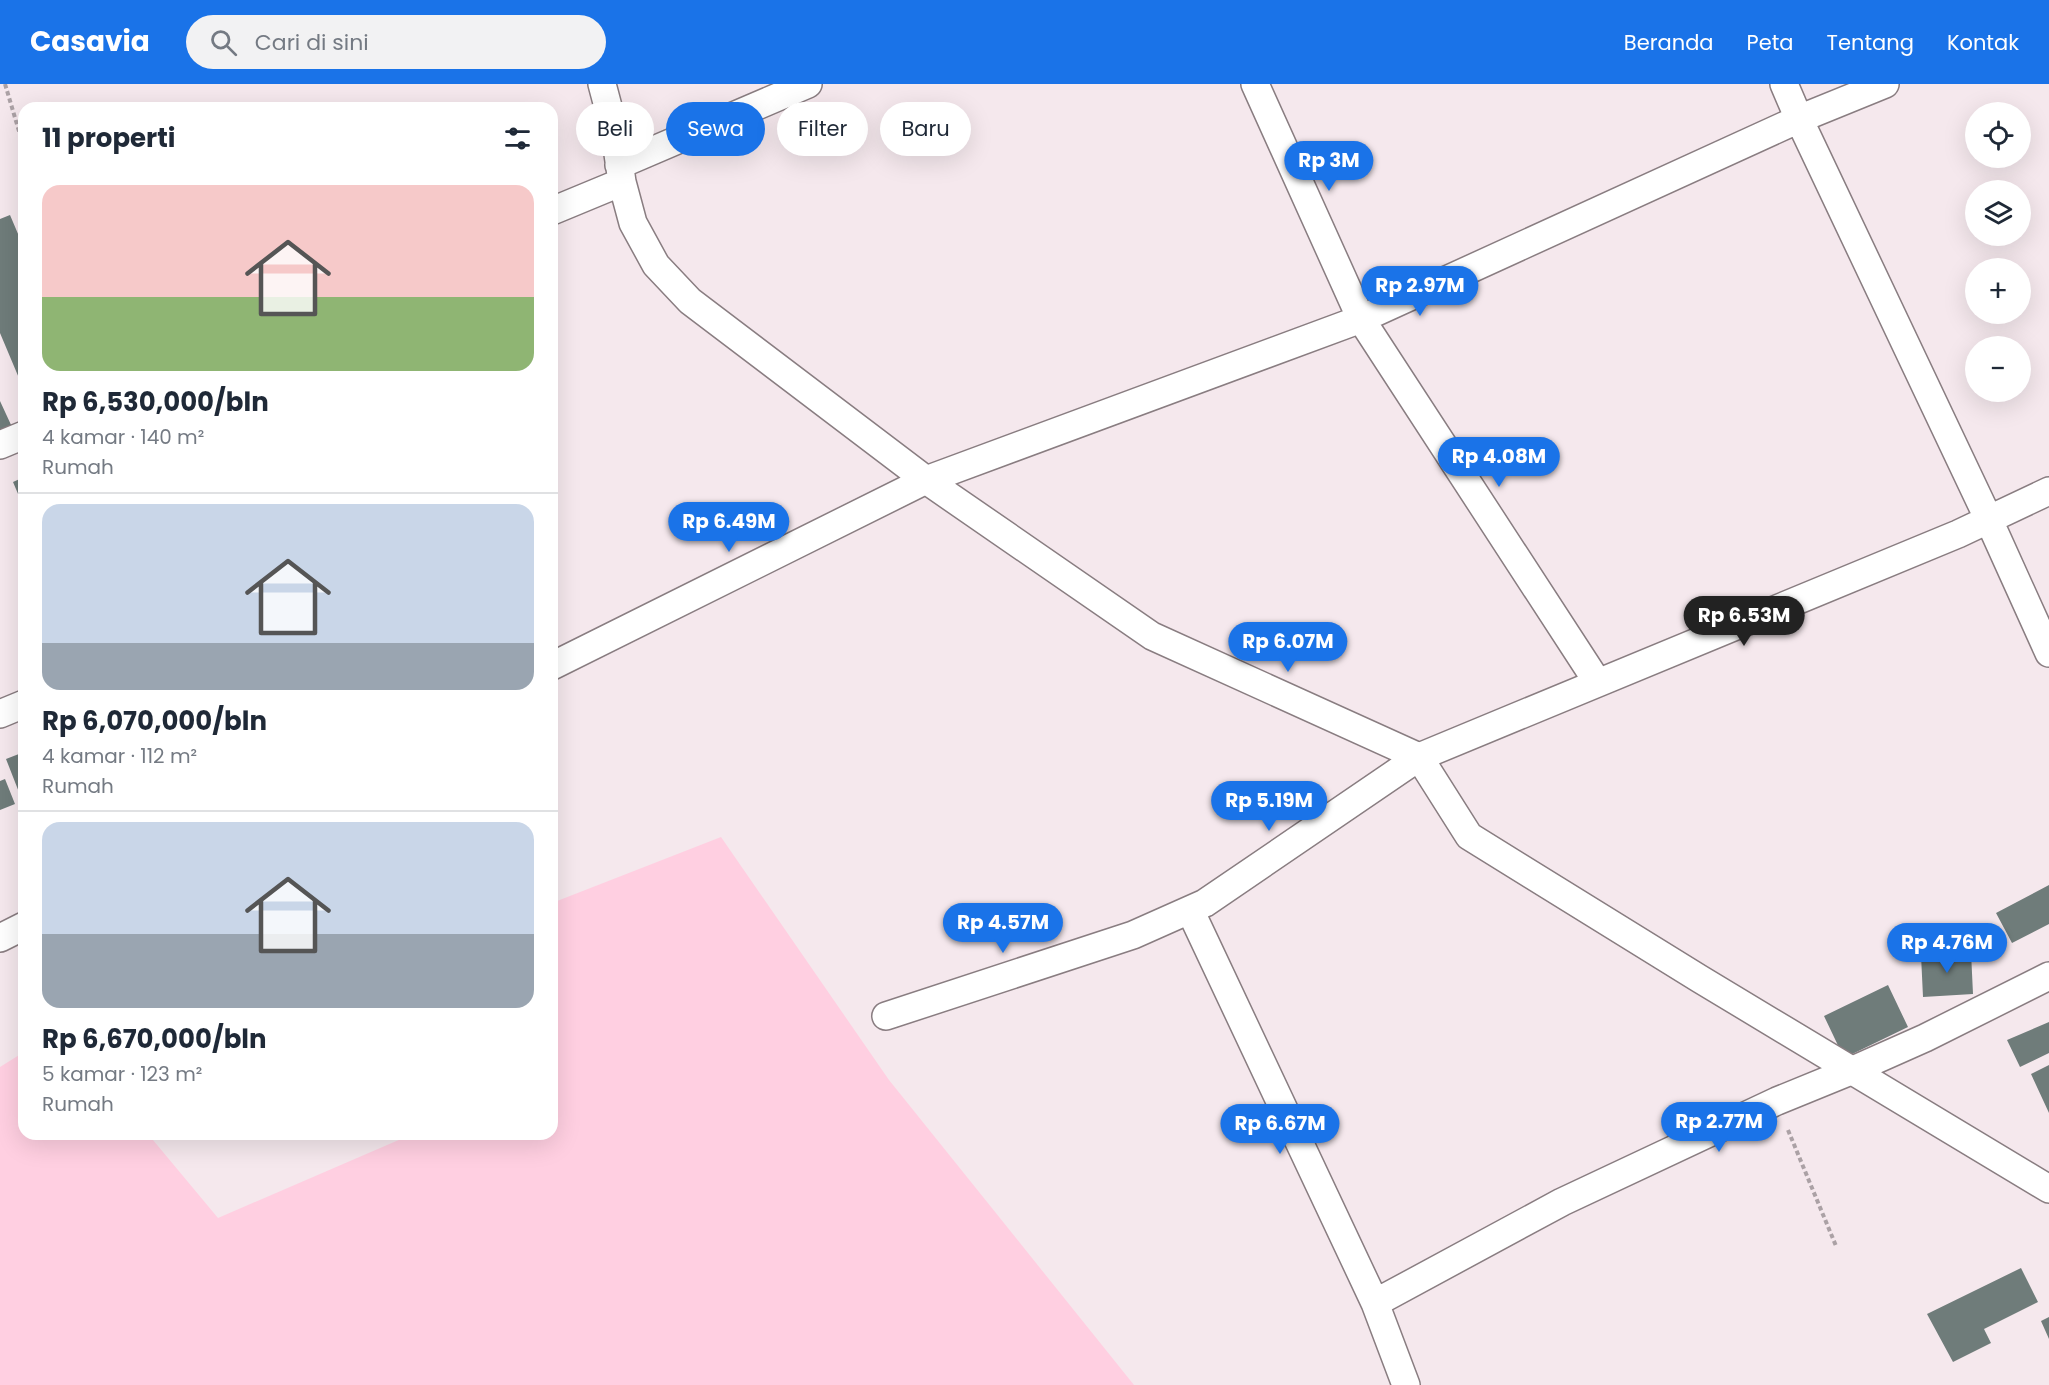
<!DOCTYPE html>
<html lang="id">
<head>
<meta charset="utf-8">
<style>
	:root { --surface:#fff; --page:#f2f2f3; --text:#1f2937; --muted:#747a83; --line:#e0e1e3; --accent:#1a73e8 }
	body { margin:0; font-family:Poppins,sans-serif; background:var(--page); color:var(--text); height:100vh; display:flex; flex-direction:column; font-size:22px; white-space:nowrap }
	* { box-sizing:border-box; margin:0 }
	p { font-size:20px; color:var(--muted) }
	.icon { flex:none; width:33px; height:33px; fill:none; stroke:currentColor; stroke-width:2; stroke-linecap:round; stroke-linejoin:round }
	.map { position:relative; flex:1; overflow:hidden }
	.drawer { position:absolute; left:18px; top:18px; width:540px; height:1038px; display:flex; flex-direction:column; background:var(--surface); border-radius:18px; box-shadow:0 6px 24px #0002 }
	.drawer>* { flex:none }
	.banner { position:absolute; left:576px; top:18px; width:570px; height:54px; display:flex; gap:12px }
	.buttons { position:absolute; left:1965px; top:18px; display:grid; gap:12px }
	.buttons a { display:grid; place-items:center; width:66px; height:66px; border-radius:50%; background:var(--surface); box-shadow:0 6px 24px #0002; font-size:30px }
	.price { position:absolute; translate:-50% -51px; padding:0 14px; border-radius:21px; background:var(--accent); color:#fff; font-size:20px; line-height:39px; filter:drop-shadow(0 2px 3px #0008) }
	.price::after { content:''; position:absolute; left:50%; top:36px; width:18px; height:14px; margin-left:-9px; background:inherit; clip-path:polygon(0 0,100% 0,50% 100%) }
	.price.selected { background:#222; color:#fff }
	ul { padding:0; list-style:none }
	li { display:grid; align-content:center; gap:12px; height:318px; padding:0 24px }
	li+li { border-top:2px solid var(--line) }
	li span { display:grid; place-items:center; height:186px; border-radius:18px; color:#555 }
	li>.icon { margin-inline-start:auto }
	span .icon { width:108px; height:108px; fill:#fffc; stroke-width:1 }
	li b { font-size:26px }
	h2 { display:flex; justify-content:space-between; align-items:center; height:72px; padding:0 24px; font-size:26px }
	.chip { padding:0 21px; border-radius:27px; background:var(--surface); box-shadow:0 6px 24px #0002; font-size:21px; line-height:54px }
	.chip.selected { background:var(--accent); color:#fff }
	header { display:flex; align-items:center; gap:36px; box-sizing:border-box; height:84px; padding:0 30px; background:var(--accent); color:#fff }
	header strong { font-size:28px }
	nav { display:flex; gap:33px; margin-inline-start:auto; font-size:21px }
	.search { width:420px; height:54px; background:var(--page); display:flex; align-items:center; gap:15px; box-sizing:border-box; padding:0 21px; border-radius:33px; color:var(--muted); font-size:22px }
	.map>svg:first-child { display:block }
	.green { fill:#ffcfe1 }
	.building { fill:#6f7c7a }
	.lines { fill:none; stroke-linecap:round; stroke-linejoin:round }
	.minor-casing { stroke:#897d81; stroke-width:30 }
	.path { stroke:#aba1a5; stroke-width:4; stroke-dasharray:4.5 3; stroke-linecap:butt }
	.minor { stroke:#fff; stroke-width:27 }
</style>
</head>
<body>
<header>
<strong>Casavia</strong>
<div class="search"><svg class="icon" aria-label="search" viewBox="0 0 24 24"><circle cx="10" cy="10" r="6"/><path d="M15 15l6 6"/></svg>Cari di sini</div>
<nav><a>Beranda</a><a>Peta</a><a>Tentang</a><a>Kontak</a></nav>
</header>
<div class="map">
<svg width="2049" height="1301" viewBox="0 0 2049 1301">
	<rect width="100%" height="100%" fill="#f5e8ed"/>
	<path class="green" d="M721 753 889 996 1134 1301H0V983L24 968V1050H148L218 1134 401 1055 399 1050H552V819Z"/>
	<path class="building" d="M10 131 24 164V306L0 249V135Z
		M0 317 12 343 0 349Z
		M24 393V424L13 398Z
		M24 668V721L6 675Z
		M5 695 15 720 0 726V697Z
		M2049 801V840L2012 859 1996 829Z
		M1971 868 1973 910 1923 913 1921 871Z
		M1888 901 1908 943 1844 974 1824 932Z
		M2049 938V969L2020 983 2007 956Z
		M2049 981V1029L2031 990Z
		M2021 1184 2038 1218 1984 1245 1991 1259 1953 1278 1927 1230Z
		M2049 1233V1255L2041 1237Z"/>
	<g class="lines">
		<defs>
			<path id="minor" d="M602 0 615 49 622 98 633 139 656 181 690 217 926 396 1152 552 1419 673 1469 752 1700 895 2049 1105
				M1255 0 1361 235 1598 599
				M1784 0 1799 35 1988 434 2049 569
				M619 81 808 0
				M552 127 622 98
				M0 361 24 351
				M552 582 926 396 1361 235 1799 35 1885 0
				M0 630 24 620
				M1190 826 1375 1219 1406 1301
				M0 854 24 842
				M886 932 1133 851 1205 819 1419 673 1958 450 2049 407
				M1375 1219 1562 1118 1777 1017 1853 986 1925 954 2049 892"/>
		</defs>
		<use href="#minor" class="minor-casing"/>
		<path class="path" d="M5 0 24 64
			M1788 1046 1836 1162"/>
		<use href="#minor" class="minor"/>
	</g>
</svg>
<div class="buttons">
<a><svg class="icon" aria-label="locate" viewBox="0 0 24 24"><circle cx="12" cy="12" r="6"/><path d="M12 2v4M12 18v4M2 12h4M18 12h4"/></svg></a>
<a><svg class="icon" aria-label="layers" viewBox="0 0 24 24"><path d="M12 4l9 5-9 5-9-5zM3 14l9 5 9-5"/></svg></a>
<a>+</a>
<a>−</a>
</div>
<b class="price" style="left:1329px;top:108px">Rp 3M</b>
<b class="price" style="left:1420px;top:233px">Rp 2.97M</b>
<b class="price" style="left:1499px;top:404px">Rp 4.08M</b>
<b class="price" style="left:729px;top:469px">Rp 6.49M</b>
<b class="price selected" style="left:1744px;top:563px">Rp 6.53M</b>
<b class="price" style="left:1288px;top:589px">Rp 6.07M</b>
<b class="price" style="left:1269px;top:748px">Rp 5.19M</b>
<b class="price" style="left:1003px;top:870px">Rp 4.57M</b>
<b class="price" style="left:1947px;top:890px">Rp 4.76M</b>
<b class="price" style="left:1719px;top:1069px">Rp 2.77M</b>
<b class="price" style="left:1280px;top:1071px">Rp 6.67M</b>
<div class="banner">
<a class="chip">Beli</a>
<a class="chip selected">Sewa</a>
<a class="chip">Filter</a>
<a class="chip">Baru</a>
</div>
<section class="drawer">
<h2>11 properti<svg class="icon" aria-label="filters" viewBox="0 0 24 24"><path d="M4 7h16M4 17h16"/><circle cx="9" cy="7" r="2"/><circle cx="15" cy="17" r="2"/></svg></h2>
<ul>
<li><span style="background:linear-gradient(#f6c9c9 60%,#8fb573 0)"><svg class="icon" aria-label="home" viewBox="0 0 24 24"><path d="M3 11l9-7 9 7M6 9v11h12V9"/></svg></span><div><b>Rp 6,530,000/bln</b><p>4 kamar · 140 m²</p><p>Rumah</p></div></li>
<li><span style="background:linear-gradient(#c9d6e8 75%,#9aa5b1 0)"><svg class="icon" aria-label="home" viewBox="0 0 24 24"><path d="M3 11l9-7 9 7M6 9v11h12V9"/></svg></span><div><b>Rp 6,070,000/bln</b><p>4 kamar · 112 m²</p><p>Rumah</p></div></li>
<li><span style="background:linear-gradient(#c9d6e8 60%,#9aa5b1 0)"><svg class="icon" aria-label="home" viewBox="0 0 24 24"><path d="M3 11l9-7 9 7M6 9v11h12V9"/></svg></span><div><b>Rp 6,670,000/bln</b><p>5 kamar · 123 m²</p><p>Rumah</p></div></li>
</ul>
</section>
</div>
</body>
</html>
